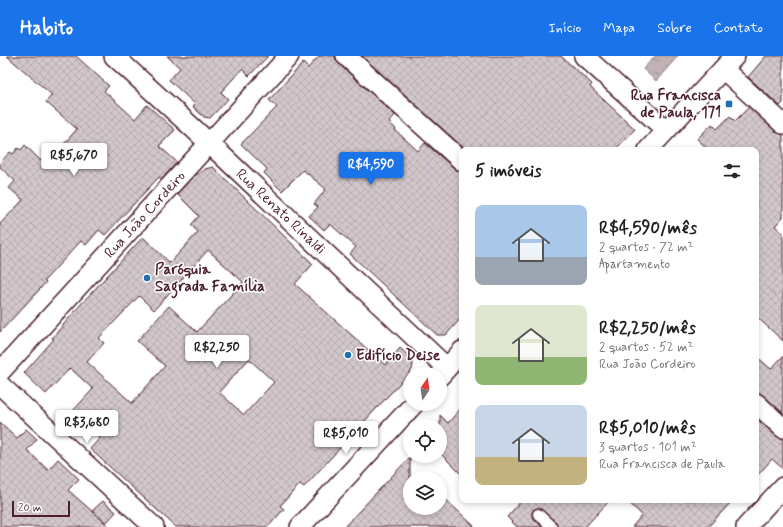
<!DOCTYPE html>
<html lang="pt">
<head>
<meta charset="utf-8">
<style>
	:root { --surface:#fff; --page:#f2f2f2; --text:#202124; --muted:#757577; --accent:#1a73e8 }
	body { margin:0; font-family:Mynerve,sans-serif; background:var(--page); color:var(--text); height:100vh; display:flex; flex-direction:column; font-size:15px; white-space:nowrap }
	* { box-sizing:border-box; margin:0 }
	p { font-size:13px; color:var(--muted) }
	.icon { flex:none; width:22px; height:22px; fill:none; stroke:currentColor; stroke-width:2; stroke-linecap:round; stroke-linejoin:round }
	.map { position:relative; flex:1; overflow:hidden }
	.details { position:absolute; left:459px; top:91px; width:300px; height:356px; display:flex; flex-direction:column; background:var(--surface); border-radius:8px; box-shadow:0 2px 6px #0003 }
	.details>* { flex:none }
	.needle { width:26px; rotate:13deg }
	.buttons { position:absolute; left:403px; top:311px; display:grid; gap:8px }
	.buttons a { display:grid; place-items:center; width:44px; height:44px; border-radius:50%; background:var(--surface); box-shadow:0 2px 6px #0003; font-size:20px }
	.scale { position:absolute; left:12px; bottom:10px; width:58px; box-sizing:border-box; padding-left:4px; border:2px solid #4a1f2b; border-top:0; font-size:11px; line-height:14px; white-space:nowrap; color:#4a1f2b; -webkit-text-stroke:3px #fff; paint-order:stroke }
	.price { position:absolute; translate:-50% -34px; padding:0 9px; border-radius:4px; background:#fff; color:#222; font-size:13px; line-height:26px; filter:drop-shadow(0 1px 2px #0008) }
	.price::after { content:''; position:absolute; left:50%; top:24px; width:12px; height:9px; margin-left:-6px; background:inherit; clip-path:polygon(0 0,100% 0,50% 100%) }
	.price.current { background:var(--accent); color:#fff }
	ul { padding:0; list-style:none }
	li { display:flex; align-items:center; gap:12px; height:100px; padding:0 16px }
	li span { display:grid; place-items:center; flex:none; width:112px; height:80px; border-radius:8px; color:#555 }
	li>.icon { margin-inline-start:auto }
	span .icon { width:48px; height:48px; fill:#fffc; stroke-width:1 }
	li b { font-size:17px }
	h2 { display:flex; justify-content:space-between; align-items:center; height:48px; padding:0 16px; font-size:17px }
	header { display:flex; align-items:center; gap:24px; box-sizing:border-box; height:56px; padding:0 20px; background:var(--accent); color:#fff }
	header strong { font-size:19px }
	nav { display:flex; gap:22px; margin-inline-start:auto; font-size:14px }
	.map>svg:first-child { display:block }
	.water { fill:url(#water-ripples); stroke:#91787e }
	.building { fill:url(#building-cross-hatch); stroke:#4a1f2b; fill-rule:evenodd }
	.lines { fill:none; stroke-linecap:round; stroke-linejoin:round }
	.lane-casing { stroke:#4a1f2b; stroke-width:13 }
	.street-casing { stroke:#4a1f2b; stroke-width:22 }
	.lane { stroke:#fff; stroke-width:10 }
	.street { stroke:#fff; stroke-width:19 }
	.poi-dot { fill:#1f6fb2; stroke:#fff; stroke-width:1.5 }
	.labels { text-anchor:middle; stroke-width:3; stroke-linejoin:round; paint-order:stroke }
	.poi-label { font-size:15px; font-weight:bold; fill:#4a1f2b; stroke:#fff; text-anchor:start }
	.street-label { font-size:15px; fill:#4a1f2b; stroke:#fff }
</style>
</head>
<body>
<header>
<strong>Habito</strong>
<nav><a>Início</a><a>Mapa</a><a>Sobre</a><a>Contato</a></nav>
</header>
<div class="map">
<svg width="783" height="471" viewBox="0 0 783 471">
	<defs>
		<pattern id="water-ripples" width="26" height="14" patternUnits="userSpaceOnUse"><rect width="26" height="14" fill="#c1b3b6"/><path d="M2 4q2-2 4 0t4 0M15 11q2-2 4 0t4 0" fill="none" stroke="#9f9194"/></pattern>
		<pattern id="building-cross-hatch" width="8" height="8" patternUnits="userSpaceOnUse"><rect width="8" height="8" fill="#d2c7cb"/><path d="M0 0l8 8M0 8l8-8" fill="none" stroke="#b6aaae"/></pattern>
	</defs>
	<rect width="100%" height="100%" fill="#fff"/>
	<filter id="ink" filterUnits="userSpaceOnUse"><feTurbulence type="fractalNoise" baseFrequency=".025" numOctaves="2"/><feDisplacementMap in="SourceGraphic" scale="8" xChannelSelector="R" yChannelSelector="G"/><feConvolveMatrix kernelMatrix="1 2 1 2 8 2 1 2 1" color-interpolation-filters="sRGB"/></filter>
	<g filter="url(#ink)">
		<path class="water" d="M655 0H678L656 25 643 13Z"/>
		<path class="building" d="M7 0H76L109 30 104 35 135 63 147 49 175 74 159 90 177 106 162 123 159 121 105 179 99 174 86 189 81 185 44 225 46 226 39 234 0 276V168L23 144 9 132 15 125 0 111V107L10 96 13 98 18 92 21 94 25 89 41 105 51 93 56 97 77 73 46 46 52 39Z
			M167 0H268L249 20 242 13 221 36 228 43 210 62 204 61 193 51 195 48 169 24 180 12Z
			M319 0H335L336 4 339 8 395 59 389 66 396 73 395 74 418 95 425 87 455 113 462 116V261L446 279H437L350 198 356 191 330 168 324 174 309 160 318 151 314 148 326 133 303 114 282 135 264 117 267 113 241 88 277 51 269 44 303 7 308 12Z
			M362 0H561L592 28 590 31 635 73 615 94H466Z
			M766 0H783V47L780 50 748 21Z
			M749 51 776 76 783 79V161L775 170 783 177V285L756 260V94H709L697 83 712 68 717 73 730 60 735 65Z
			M213 111 313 208 295 228 385 309 400 292 412 303 413 309 412 314 304 431 300 428 280 450 284 453 268 471H176L90 393 100 382 72 356 93 333 70 312 46 338 24 317 54 283 52 282 82 247 143 181 170 207 198 176 191 169 199 160 177 138 193 121 205 113ZM208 194 243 226 197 276 169 250 137 285 165 310 132 347 87 306 104 287 99 282 139 240 154 254ZM249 303 274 326 244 359 219 336Z
			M756 300 771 313 783 300V357L763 339 756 336Z
			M462 351V419L440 397V359L448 367Z
			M756 362 776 380 783 383V413L772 403 756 421Z
			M0 366 17 382 26 373 37 383 27 394 48 414 58 403 79 423 68 434 110 471H0Z
			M410 401V452H440V438L475 471H344Z
			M522 444H610L585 471H558L556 466 539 452 533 454 532 460 542 471H517L507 461Z
			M626 444H733L708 471H632L642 459Z
			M103 445 116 456 106 467 92 455Z"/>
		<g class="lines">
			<defs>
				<path id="lane" d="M538 458 552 471"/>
				<g id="street">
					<path id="s1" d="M114 0 193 72 447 312"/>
					<path d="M346 0 462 105"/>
					<path d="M584 0 666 74"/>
					<path d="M723 13 783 68"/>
					<path d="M648 94 735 0"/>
					<path id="s2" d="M0 316 289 0"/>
					<path d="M440 320 462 295"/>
					<path d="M0 329 154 471"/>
					<path d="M756 347 783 372"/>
					<path d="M300 471 414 348"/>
					<path d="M746 471 783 431"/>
				</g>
			</defs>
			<use href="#lane" class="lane-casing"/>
			<use href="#street" class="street-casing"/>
			<use href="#lane" class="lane"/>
			<use href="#street" class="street"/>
		</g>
	</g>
	<g class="poi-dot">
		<rect x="725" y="44" width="8" height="8" rx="2"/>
		<circle cx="147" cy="222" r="4"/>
		<circle cx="348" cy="299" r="4"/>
	</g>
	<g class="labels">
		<g class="poi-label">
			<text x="721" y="44" text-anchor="end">Rua Francisca<tspan x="721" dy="17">de Paula, 171</tspan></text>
			<text x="155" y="218">Paróquia<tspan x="155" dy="17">Sagrada Família</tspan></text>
			<text x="356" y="304">Edifício Deise</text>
		</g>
		<g class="street-label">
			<text dy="5" stroke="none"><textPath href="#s1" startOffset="228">Rua Renato Rinaldi</textPath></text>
			<text dy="5" stroke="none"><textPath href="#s2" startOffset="214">Rua João Cordeiro</textPath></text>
		</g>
	</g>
</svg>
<div class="buttons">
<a><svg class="needle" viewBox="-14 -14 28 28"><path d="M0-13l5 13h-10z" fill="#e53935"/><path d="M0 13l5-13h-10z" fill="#757577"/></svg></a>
<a><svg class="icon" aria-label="locate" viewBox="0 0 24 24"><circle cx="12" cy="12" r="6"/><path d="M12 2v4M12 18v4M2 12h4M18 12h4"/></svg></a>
<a><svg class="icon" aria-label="layers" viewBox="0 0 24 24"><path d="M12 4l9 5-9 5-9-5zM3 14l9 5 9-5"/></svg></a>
</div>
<div class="scale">20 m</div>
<b class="price" style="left:74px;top:121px">R$5,670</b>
<b class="price current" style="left:371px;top:130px">R$4,590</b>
<b class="price" style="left:217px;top:313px">R$2,250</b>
<b class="price" style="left:87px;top:388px">R$3,680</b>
<b class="price" style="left:346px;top:399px">R$5,010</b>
<section class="details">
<h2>5 imóveis<svg class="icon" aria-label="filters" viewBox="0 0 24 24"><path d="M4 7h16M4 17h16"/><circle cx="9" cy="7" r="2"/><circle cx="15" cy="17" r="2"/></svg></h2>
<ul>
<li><span style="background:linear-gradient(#a9c7e8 65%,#9aa5b1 0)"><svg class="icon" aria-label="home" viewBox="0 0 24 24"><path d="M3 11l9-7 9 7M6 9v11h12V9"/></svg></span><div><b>R$4,590/mês</b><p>2 quartos · 72 m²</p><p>Apartamento</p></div></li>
<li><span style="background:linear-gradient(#dfe7d0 65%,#8fb573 0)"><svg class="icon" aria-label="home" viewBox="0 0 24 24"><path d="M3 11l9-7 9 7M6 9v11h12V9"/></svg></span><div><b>R$2,250/mês</b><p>2 quartos · 52 m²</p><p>Rua João Cordeiro</p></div></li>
<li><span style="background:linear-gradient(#c9d6e8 65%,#c2b280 0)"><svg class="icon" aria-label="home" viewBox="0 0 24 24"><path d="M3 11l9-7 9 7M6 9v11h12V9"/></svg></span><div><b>R$5,010/mês</b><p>3 quartos · 101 m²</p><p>Rua Francisca de Paula</p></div></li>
</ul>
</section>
</div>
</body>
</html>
